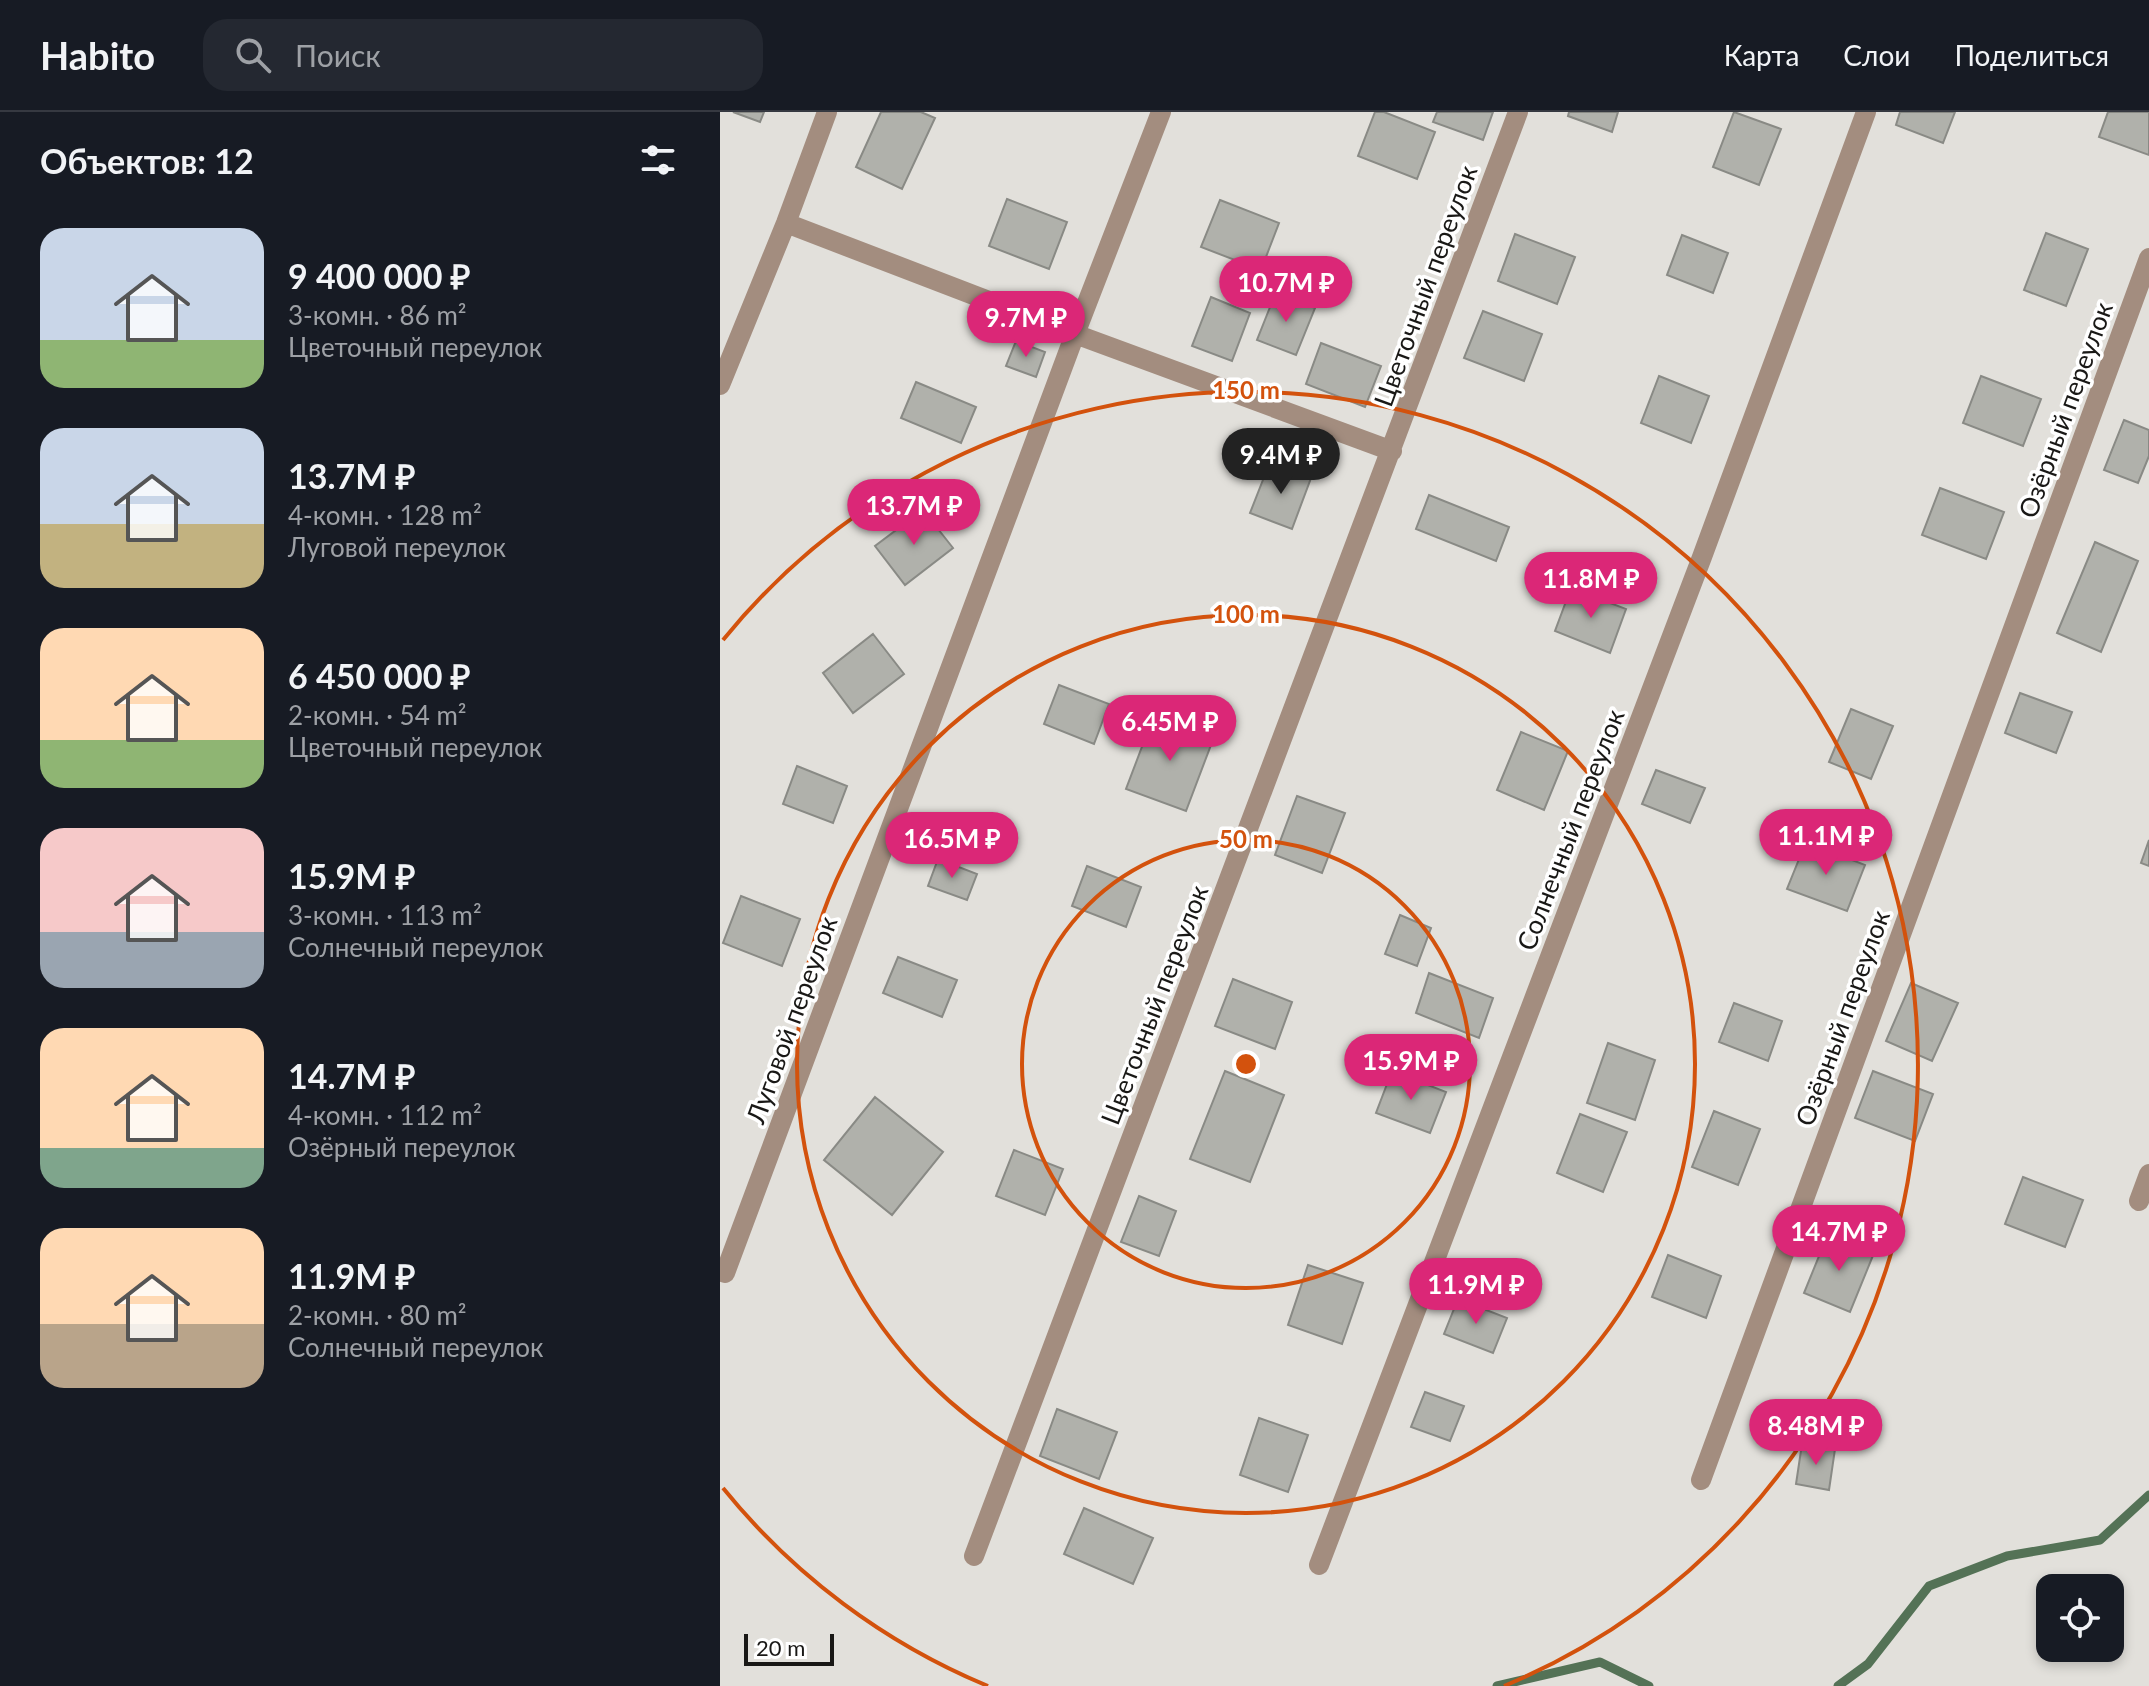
<!DOCTYPE html>
<html lang="ru">
<head>
<meta charset="utf-8">
<style>
	:root { --surface:#171b24; --page:#242831; --text:#f1f3f6; --muted:#9ea1a6; --line:#363941; --accent:#db2777 }
	body { margin:0; font-family:Lato,sans-serif; background:var(--page); color:var(--text); height:100vh; display:flex; flex-direction:column; font-size:30px; white-space:nowrap }
	* { box-sizing:border-box; margin:0 }
	p { font-size:26px; color:var(--muted) }
	.icon { flex:none; width:44px; height:44px; fill:none; stroke:currentColor; stroke-width:2; stroke-linecap:round; stroke-linejoin:round }
	.map { position:relative; flex:1; overflow:hidden }
	.panel { display:flex; flex-direction:column; background:var(--surface); width:720px }
	.panel>* { flex:none }
	.controls { position:absolute; left:1316px; top:1462px; display:grid; gap:16px }
	.controls a { display:grid; place-items:center; width:88px; height:88px; border-radius:16px; background:var(--surface); box-shadow:0 4px 12px #0003; font-size:40px }
	.scale { position:absolute; left:24px; bottom:20px; width:90px; box-sizing:border-box; padding-left:8px; border:4px solid #191816; border-top:0; font-size:22px; line-height:28px; white-space:nowrap; color:#191816; -webkit-text-stroke:6px #fff; paint-order:stroke }
	.price { position:absolute; translate:-50% -68px; padding:0 18px; border-radius:28px; background:var(--accent); color:#fff; font-size:26px; line-height:52px; filter:drop-shadow(0 2px 4px #0008) }
	.price::after { content:''; position:absolute; left:50%; top:48px; width:24px; height:18px; margin-left:-12px; background:inherit; clip-path:polygon(0 0,100% 0,50% 100%) }
	.price.on { background:#222; color:#fff }
	ul { padding:0; list-style:none }
	li { display:flex; align-items:center; gap:24px; height:200px; padding:0 40px }
	li span { display:grid; place-items:center; flex:none; width:224px; height:160px; border-radius:24px; color:#555 }
	li>.icon { margin-inline-start:auto }
	span .icon { width:96px; height:96px; fill:#fffc; stroke-width:1 }
	li b { font-size:34px }
	h2 { display:flex; justify-content:space-between; align-items:center; height:96px; padding:0 40px; font-size:34px }
	header { display:flex; align-items:center; gap:48px; box-sizing:border-box; height:112px; padding:0 40px; background:var(--surface); border-bottom:2px solid var(--line) }
	header strong { font-size:38px }
	nav { display:flex; gap:44px; margin-inline-start:auto; font-size:28px }
	.search { width:560px; height:72px; background:var(--page); display:flex; align-items:center; gap:20px; box-sizing:border-box; padding:0 28px; border-radius:24px; color:var(--muted); font-size:30px }
	main { display:flex; flex:1; min-height:0 }
	.map>svg:first-child { display:block }
	.lines { fill:none; stroke-linecap:round; stroke-linejoin:round }
	.stream { stroke:#547256; stroke-width:9 }
	.building { fill:#b0b1ab; stroke:#898a85; stroke-width:2 }
	.minor { stroke:#a38d7f; stroke-width:20 }
	.ring { fill:none; stroke:#d3520d; stroke-width:4 }
	.labels { text-anchor:middle; stroke-width:7; stroke-linejoin:round; paint-order:stroke }
	.street-label { font-size:26px; fill:#191816; stroke:#fff }
	.centre { fill:#d3520d; stroke:#fff; stroke-width:4 }
	.ring-label { font-size:24px; text-anchor:middle; font-weight:bold; fill:#d3520d; stroke:#fff; stroke-width:7; stroke-linejoin:round; paint-order:stroke }
</style>
</head>
<body>
<header>
<strong>Habito</strong>
<div class="search"><svg class="icon" aria-label="search" viewBox="0 0 24 24"><circle cx="10" cy="10" r="6"/><path d="M15 15l6 6"/></svg>Поиск</div>
<nav><a>Карта</a><a>Слои</a><a>Поделиться</a></nav>
</header>
<main>
<section class="panel">
<h2>Объектов: 12<svg class="icon" aria-label="filters" viewBox="0 0 24 24"><path d="M4 7h16M4 17h16"/><circle cx="9" cy="7" r="2"/><circle cx="15" cy="17" r="2"/></svg></h2>
<ul>
<li><span style="background:linear-gradient(#c9d6e8 70%,#8fb573 0)"><svg class="icon" aria-label="home" viewBox="0 0 24 24"><path d="M3 11l9-7 9 7M6 9v11h12V9"/></svg></span><div><b>9 400 000 ₽</b><p>3-комн. · 86 m²</p><p>Цветочный переулок</p></div></li>
<li><span style="background:linear-gradient(#c9d6e8 60%,#c2b280 0)"><svg class="icon" aria-label="home" viewBox="0 0 24 24"><path d="M3 11l9-7 9 7M6 9v11h12V9"/></svg></span><div><b>13.7M ₽</b><p>4-комн. · 128 m²</p><p>Луговой переулок</p></div></li>
<li><span style="background:linear-gradient(#ffd9b3 70%,#8fb573 0)"><svg class="icon" aria-label="home" viewBox="0 0 24 24"><path d="M3 11l9-7 9 7M6 9v11h12V9"/></svg></span><div><b>6 450 000 ₽</b><p>2-комн. · 54 m²</p><p>Цветочный переулок</p></div></li>
<li><span style="background:linear-gradient(#f6c9c9 65%,#9aa5b1 0)"><svg class="icon" aria-label="home" viewBox="0 0 24 24"><path d="M3 11l9-7 9 7M6 9v11h12V9"/></svg></span><div><b>15.9M ₽</b><p>3-комн. · 113 m²</p><p>Солнечный переулок</p></div></li>
<li><span style="background:linear-gradient(#ffd9b3 75%,#7fa58c 0)"><svg class="icon" aria-label="home" viewBox="0 0 24 24"><path d="M3 11l9-7 9 7M6 9v11h12V9"/></svg></span><div><b>14.7M ₽</b><p>4-комн. · 112 m²</p><p>Озёрный переулок</p></div></li>
<li><span style="background:linear-gradient(#ffd9b3 60%,#b9a48a 0)"><svg class="icon" aria-label="home" viewBox="0 0 24 24"><path d="M3 11l9-7 9 7M6 9v11h12V9"/></svg></span><div><b>11.9M ₽</b><p>2-комн. · 80 m²</p><p>Солнечный переулок</p></div></li>
</ul>
</section>
<div class="map">
<svg width="1429" height="1574" viewBox="0 0 1429 1574">
	<rect width="100%" height="100%" fill="#e2e0db"/>
	<g class="lines">
		<path class="stream" d="M777 1574 880 1550 929 1574
			M1118 1574 1148 1552 1209 1474 1287 1444 1380 1428 1429 1383"/>
	</g>
	<path class="building" d="M13 0H44L40 10Z
		M161 0H201L215 6 182 77 136 55Z
		M655 0H664L715 20 697 67 638 44Z
		M717 0H773L763 28 713 10Z
		M849 0H898L892 20 848 4Z
		M1014 0 1061 17 1039 73 993 55Z
		M1180 0H1235L1223 31 1176 13Z
		M1388 0H1429V43L1379 25Z
		M287 87 347 110 329 157 269 134Z
		M500 88 559 111 541 158 481 135Z
		M1326 121 1368 137 1346 194 1304 178Z
		M795 122 855 145 837 192 778 169Z
		M962 123 1008 141 993 181 947 163Z
		M556 180 595 196 576 243 537 228Z
		M491 185 530 201 512 249 472 234Z
		M763 199 822 222 804 269 744 246Z
		M296 229 325 240 316 265 286 254Z
		M601 231 661 254 645 295 586 272Z
		M939 264 989 284 971 331 921 311Z
		M1261 264 1321 287 1303 334 1243 311Z
		M196 270 256 295 241 331 181 306Z
		M1404 308 1429 318V344L1418 371 1384 358Z
		M550 350 591 366 572 417 530 401Z
		M1220 376 1284 400 1266 447 1202 423Z
		M709 383 789 415 776 449 696 417Z
		M203 398 233 436 185 473 155 434Z
		M1375 430 1418 449 1381 540 1337 521Z
		M851 476 906 497 890 541 835 519Z
		M153 522 184 562 133 601 103 561Z
		M339 573 389 592 374 632 324 612Z
		M1300 581 1352 600 1336 641 1285 621Z
		M1131 597 1173 614 1151 667 1109 650Z
		M434 603 494 625 466 699 406 677Z
		M801 620 848 639 824 698 777 678Z
		M77 654 127 674 113 711 63 692Z
		M936 658 985 676 970 711 922 692Z
		M577 684 625 701 602 761 555 743Z
		M1429 728V754L1421 751Z
		M1086 730 1145 753 1127 799 1067 777Z
		M218 747 257 762 247 788 208 774Z
		M367 754 421 775 406 815 352 794Z
		M21 784 80 807 62 854 3 831Z
		M680 803 711 816 697 854 665 842Z
		M178 845 237 868 222 905 163 881Z
		M709 861 773 886 759 926 696 901Z
		M513 867 572 890 555 937 495 914Z
		M1191 871 1238 891 1212 949 1166 929Z
		M1014 891 1062 909 1048 949 999 930Z
		M888 931 935 948 915 1008 867 991Z
		M505 959 564 983 530 1070 470 1047Z
		M672 959 726 980 710 1021 656 1001Z
		M1153 959 1213 982 1195 1029 1135 1006Z
		M155 985 223 1040 172 1103 104 1048Z
		M994 999 1040 1017 1018 1073 972 1055Z
		M860 1002 907 1020 883 1080 837 1061Z
		M294 1038 343 1057 325 1103 276 1084Z
		M1303 1065 1363 1088 1345 1135 1285 1112Z
		M419 1084 456 1099 439 1144 401 1130Z
		M1108 1122 1154 1141 1130 1200 1084 1181Z
		M948 1143 1001 1164 986 1206 932 1185Z
		M588 1153 643 1171 622 1232 568 1213Z
		M738 1187 787 1206 773 1241 724 1222Z
		M705 1280 744 1294 730 1329 691 1315Z
		M337 1297 397 1320 379 1367 320 1344Z
		M539 1306 588 1323 568 1380 520 1363Z
		M1082 1332 1115 1337 1109 1378 1076 1372Z
		M364 1396 433 1426 413 1472 344 1442Z"/>
	<g class="lines">
		<path class="minor" d="M66 111 355 222 672 339
			M0 273 66 111 107 0
			M1419 1089 1429 1062
			M5 1161 355 222 441 0
			M981 1368 1429 146
			M254 1444 798 0
			M599 1453 982 445 1146 0"/>
	</g>
	<g class="ring">
		<circle cx="526" cy="952" r="224"/>
		<circle cx="526" cy="952" r="449"/>
		<path d="M268 1574A673 673 0 0 1 3 1376M3 528A673 673 0 1 1 784 1574"/>
	</g>
	<g class="labels">
		<g class="street-label">
			<text transform="translate(706 174) rotate(-70)" y="9">Цветочный переулок</text>
			<text transform="translate(1346 298) rotate(-70)" y="9">Озёрный переулок</text>
			<text transform="translate(851 718) rotate(-69)" y="9">Солнечный переулок</text>
			<text transform="translate(435 893) rotate(-69)" y="9">Цветочный переулок</text>
			<text transform="translate(1123 906) rotate(-70)" y="9">Озёрный переулок</text>
			<text transform="translate(72 908) rotate(-70)" y="9">Луговой переулок</text>
		</g>
	</g>
	<circle cx="526" cy="952" r="12" class="centre"/>
	<g class="ring-label">
		<text x="526" y="287">150 m</text>
		<text x="526" y="511">100 m</text>
		<text x="526" y="736">50 m</text>
	</g>
</svg>
<div class="controls">
<a><svg class="icon" aria-label="locate" viewBox="0 0 24 24"><circle cx="12" cy="12" r="6"/><path d="M12 2v4M12 18v4M2 12h4M18 12h4"/></svg></a>
</div>
<div class="scale">20 m</div>
<b class="price" style="left:566px;top:212px">10.7M ₽</b>
<b class="price" style="left:306px;top:247px">9.7M ₽</b>
<b class="price on" style="left:561px;top:384px">9.4M ₽</b>
<b class="price" style="left:194px;top:435px">13.7M ₽</b>
<b class="price" style="left:871px;top:508px">11.8M ₽</b>
<b class="price" style="left:450px;top:651px">6.45M ₽</b>
<b class="price" style="left:1106px;top:765px">11.1M ₽</b>
<b class="price" style="left:232px;top:768px">16.5M ₽</b>
<b class="price" style="left:691px;top:990px">15.9M ₽</b>
<b class="price" style="left:1119px;top:1161px">14.7M ₽</b>
<b class="price" style="left:756px;top:1214px">11.9M ₽</b>
<b class="price" style="left:1096px;top:1355px">8.48M ₽</b>
</div>
</main>
</body>
</html>
